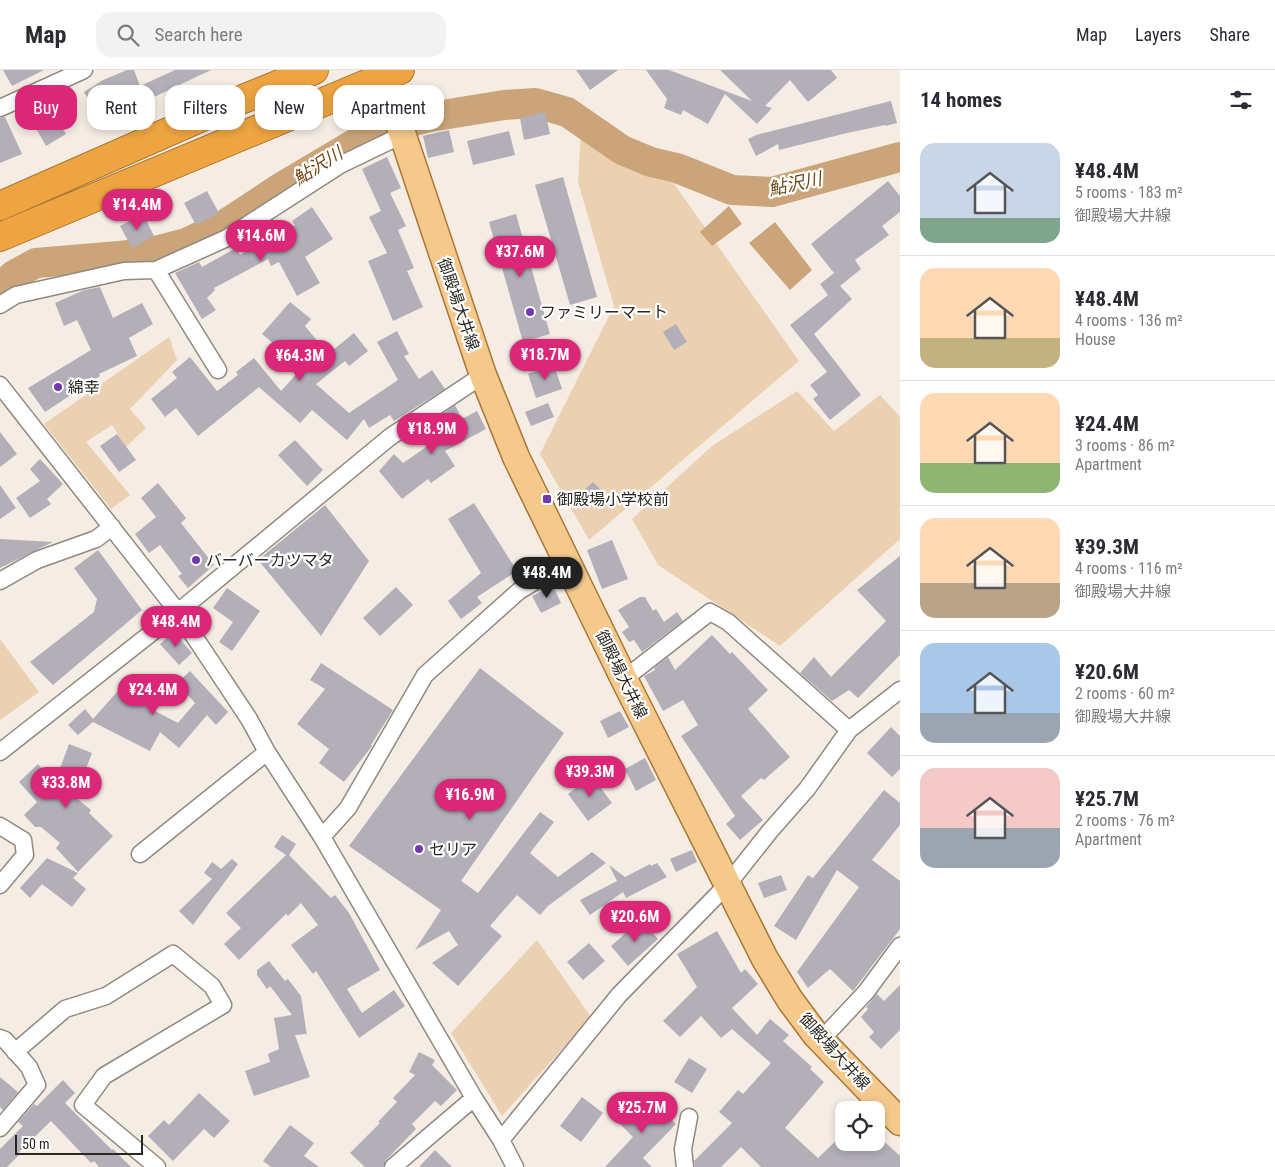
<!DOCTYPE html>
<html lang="en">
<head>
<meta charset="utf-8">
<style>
	:root { --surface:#fff; --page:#f2f2f3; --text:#2b2b33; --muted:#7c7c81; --line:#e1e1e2; --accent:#db2777 }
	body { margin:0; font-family:"Roboto Condensed","Noto Sans JP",sans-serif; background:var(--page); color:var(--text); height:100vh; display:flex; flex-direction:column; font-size:19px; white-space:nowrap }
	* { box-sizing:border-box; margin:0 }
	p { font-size:16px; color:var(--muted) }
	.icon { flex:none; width:28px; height:28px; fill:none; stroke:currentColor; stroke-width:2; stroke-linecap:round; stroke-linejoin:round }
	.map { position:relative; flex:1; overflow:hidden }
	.sheet { display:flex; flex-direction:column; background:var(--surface); width:375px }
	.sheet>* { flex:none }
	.hud { position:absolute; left:15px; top:15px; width:475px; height:45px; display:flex; gap:10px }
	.tools { position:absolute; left:835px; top:1031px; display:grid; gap:10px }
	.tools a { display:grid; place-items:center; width:50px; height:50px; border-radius:10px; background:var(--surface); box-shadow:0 2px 8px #0003; font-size:25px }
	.scale { position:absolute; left:15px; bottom:12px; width:128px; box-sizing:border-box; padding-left:5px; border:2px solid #2a2723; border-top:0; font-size:14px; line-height:18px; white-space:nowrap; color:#2a2723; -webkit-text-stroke:4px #fff; paint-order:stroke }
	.price { position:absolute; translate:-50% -42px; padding:0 11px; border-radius:18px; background:var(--accent); color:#fff; font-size:16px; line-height:32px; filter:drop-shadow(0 1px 2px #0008) }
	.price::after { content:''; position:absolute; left:50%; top:30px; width:15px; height:11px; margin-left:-8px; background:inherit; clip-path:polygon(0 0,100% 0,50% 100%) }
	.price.current { background:#222; color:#fff }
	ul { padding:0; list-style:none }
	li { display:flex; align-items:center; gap:15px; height:125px; padding:0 20px }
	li+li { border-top:1px solid var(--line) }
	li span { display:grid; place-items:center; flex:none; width:140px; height:100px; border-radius:15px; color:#555 }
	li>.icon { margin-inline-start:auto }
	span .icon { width:60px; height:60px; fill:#fffc; stroke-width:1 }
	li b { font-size:21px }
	h2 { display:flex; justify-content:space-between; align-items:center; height:60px; padding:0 20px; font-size:21px }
	.pill { padding:0 18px; border-radius:15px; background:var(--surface); box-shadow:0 2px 8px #0003; font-size:18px; line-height:45px }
	.pill.current { background:var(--accent); color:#fff }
	header { display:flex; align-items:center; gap:30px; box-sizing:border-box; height:70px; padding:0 25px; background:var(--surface); border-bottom:1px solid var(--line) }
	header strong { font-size:24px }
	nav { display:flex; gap:28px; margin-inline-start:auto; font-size:18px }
	.search { width:350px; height:45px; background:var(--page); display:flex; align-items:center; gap:12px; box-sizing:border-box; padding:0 18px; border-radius:15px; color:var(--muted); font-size:19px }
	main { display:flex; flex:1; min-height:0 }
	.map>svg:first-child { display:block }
	.green { fill:#ebd0b2 }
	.water { fill:#cba579 }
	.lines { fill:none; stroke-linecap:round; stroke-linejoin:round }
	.river { stroke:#cba579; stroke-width:30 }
	.building { fill:#b2afb9 }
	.street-casing { stroke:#908980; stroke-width:19 }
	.primary-casing { stroke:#a97836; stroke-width:29 }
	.highway-casing { stroke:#a97836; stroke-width:30 }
	.street { stroke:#fff; stroke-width:16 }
	.primary { stroke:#f5c88c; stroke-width:26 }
	.highway { stroke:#eea440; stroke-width:28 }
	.poi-dot { fill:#7239af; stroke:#fff; stroke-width:2 }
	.labels { text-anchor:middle; stroke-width:4.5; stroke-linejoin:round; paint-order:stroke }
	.street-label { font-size:16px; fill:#2a2723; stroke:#fff }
	.poi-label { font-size:16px; fill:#2a2723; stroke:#fff; text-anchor:start }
	.water-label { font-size:18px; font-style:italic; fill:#704a17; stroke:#fff }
</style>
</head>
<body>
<header>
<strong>Map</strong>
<div class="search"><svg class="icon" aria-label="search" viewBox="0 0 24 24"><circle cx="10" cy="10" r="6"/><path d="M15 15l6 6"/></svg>Search here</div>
<nav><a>Map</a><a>Layers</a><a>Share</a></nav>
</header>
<main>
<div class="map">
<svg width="900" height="1097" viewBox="0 0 900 1097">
	<rect width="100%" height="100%" fill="#f5ede3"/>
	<path class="green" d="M581 61 670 108 799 291 589 470 540 384 614 236 578 112Z
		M169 267 177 290 130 339 146 358 126 377 112 355 86 372 130 425 111 439 44 354Z
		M797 321 834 361 880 325 900 347V469L780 576 658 495 632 449 712 376Z
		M0 569 39 622 0 650Z
		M537 870 591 947 502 1046 451 963Z"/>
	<path class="water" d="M729 136 742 154 712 176 700 162Z
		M775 152 812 200 790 220 749 173Z"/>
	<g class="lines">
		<path class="river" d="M0 218 14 205 36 193 119 186 155 181 186 173 224 155 277 120 366 67 410 52 430 47 504 35 535 33 567 42 622 80 651 92 677 98 732 120 772 122 900 87"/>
	</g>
	<path class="building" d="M3 0H44L12 16Z
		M127 0H134L140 16 175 0H211L133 37 131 33 103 52 84 22 103 10Z
		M576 0H618L590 20Z
		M646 0H669L752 31 720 0H831L837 8 808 32 790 10 765 36 772 38 757 54 725 24 708 54 683 40 681 45 664 38 667 29Z
		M891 31 897 53 885 56V55L847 63 779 80 778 74 756 86 748 69 756 65Z
		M43 32 44 34 47 32 66 64 46 76 26 41Z
		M545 42 550 64 524 70 520 48Z
		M5 47 22 84 0 93V48Z
		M449 60 454 82 428 88 423 66Z
		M509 61 515 85 473 95 467 71Z
		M387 87 401 118 390 123 406 156 398 160 414 198 407 201 423 237 393 251 368 191 387 183 369 147 381 141 362 99Z
		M563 107 597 227 570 235 535 115Z
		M888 111 900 126V142L882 156 889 165 855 190 861 199 840 216 852 229 814 264 861 325 830 350 813 329 818 325 810 315 827 302 790 255 828 225 820 214 834 203 811 174Z
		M207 121 219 143 196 155 184 133Z
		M312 137 333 169 305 187 320 213 297 226 279 192 271 196 268 189 214 218 215 220 207 228 216 240 202 249 175 203 199 192 202 197 236 178 240 185 295 155 292 151Z
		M143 144 154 166 132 178 120 156Z
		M516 144 550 264 523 272 489 152Z
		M100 217 113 248 142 233 153 254 129 268 137 286 99 304 100 306 45 342 28 318 91 280 77 250 64 256 55 233 84 220Z
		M290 232 311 249 305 256 328 284 354 263 368 281 349 296 345 291 316 314 349 343 398 310 377 272 397 261 409 284 404 286 419 309 432 300 445 319 394 351 390 345 369 358 364 349 347 370 312 340 300 353 259 317 198 366 176 338 165 347 151 329 177 308 172 302 190 287 217 321 238 305 236 302 254 288 281 321 302 298 262 264Z
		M676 254 687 272 674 280 663 262Z
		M554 295 562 319 536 328 528 304Z
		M548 333 554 347 531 356 525 342Z
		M455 335 462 349 477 341 486 359 445 381 455 396 431 413 428 409 402 429 379 401 394 384 403 393 448 362 440 346Z
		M0 362 17 384 0 397Z
		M117 364 136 390 119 402 100 376Z
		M295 370 323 400 307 416 278 385Z
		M40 389 63 414 47 429 51 434 30 448 16 428 40 411 30 399Z
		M593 412 604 423 593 434 582 422Z
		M158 413 186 448 181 453 214 495 188 518 178 506 182 504 160 475 149 483 135 464 156 447 141 428Z
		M0 415 16 438 0 449Z
		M474 433 517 501 477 527 482 533 461 549 448 531 481 503 448 449Z
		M325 435 369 491 321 566 258 490Z
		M0 469 53 472 0 498Z
		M612 470 628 509 602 519 587 480Z
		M98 480 142 540 53 615 30 592 94 542 97 529 74 498Z
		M900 486V585L858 628 849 620 832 631 800 603 814 587 831 607 886 551 857 520Z
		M553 516 561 533 541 543 532 526Z
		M396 517 413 535 380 566 363 548Z
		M227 518 260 541 232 581 219 572 233 552 213 538Z
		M640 527H645L653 541 656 539 664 552 677 542 683 551 642 582 634 570 629 572 622 562 629 557 618 540Z
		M174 562 192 583 179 595 160 574Z
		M712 565 730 584 732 582 768 620 748 639 790 687 764 710 761 708 741 726 763 750 740 770 726 754 735 746 681 666 698 655 683 630 663 641 644 606 655 600 654 598 668 587 675 600Z
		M321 593 393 640 371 675 372 676 344 712 319 693 329 679 297 654 325 619 310 610Z
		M480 598 564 663 461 811 478 823 540 742 554 752 530 783 558 807 592 782 606 793 548 836 540 845 517 825 490 856 502 866 458 916 432 893 458 875 449 861 415 880 441 840 349 776Z
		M190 601 228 642 216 655 207 645 179 678 160 662 150 681 93 652 78 665 68 655 85 639 93 649 124 614 137 626 134 630 178 653 195 633 177 613Z
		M620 641 629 657 608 668 600 651Z
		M891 657 900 666V699L892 707 867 683Z
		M69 674 92 683 75 727 91 740 89 743 113 766 78 802 56 778 60 773 41 757H35L24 745 37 732 19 712 38 694 55 712Z
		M645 688 656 710 636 721 625 699Z
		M592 706 612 733 588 751 568 724Z
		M884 720 900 733V755L872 790 900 811V859L853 921 830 899 808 918 797 902 859 817 837 800 796 870 774 856 808 805 813 808Z
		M282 765 296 774 289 785 331 828 335 825 349 843 380 900 347 919 362 943 394 920 405 936 359 968 316 901 313 904 291 875 318 855 301 833 288 846 286 844 239 890 224 874 241 858 226 843 286 785 274 777Z
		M692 780 697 792 676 802 670 789Z
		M47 788 78 803 73 808 86 819 72 837 42 814 30 828 20 818Z
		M232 789 238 794 193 855 179 841 212 809 204 803 212 792 221 799Z
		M657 793 667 807 626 828 623 822 590 845 580 830 617 811 609 795 625 807 650 794 651 796Z
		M781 805 787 820 764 828 758 813Z
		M642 849 658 869 628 896 611 876Z
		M717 861 741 903 745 899 758 914 732 938 757 965 770 949 789 965 783 971 812 997 810 999 824 1012 785 1058 818 1088 844 1063V1072H876V1064L900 1086V1097H761L741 1077 721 1097H695L694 1091 732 1053 719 1042 738 1020 743 1024 771 993 732 959 721 968 701 946 680 967 663 951 697 917 677 884Z
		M589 873 605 891 583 910 567 892Z
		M269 891 285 911 288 909 301 926 307 966 306 964 295 965 310 1007 254 1026 245 1001 270 992 268 984 279 979 274 948 292 945 270 916 267 919 257 905V900Z
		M900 915V960L881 979 869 967 874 962 861 947 868 939 866 937 877 924 884 931Z
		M419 982 435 990 432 995 457 1020 441 1036 435 1031 412 1054 416 1059 386 1090 383 1097H365L350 1083 380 1053 378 1052 397 1032 393 1028 415 1005 409 1002Z
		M689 988 707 999 692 1023 674 1012Z
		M0 1007 18 1022 3 1040 0 1037Z
		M63 1010 75 1023 65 1033 112 1080 113 1079 131 1097H99L94 1091 91 1093 51 1051 19 1082 20 1084 7 1097H0V1079L23 1056 18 1052 34 1034 37 1036Z
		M199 1023 230 1051 214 1068 204 1059 173 1091 148 1066 164 1050 169 1055Z
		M646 1025 676 1054 643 1088 652 1097H605L633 1067 619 1053Z
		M582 1027 603 1043 581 1072 560 1056Z
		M290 1055 314 1073 304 1086 319 1097H271L263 1091Z
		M435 1080 452 1097H419Z"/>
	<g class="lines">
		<defs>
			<path id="street" d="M0 38 84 0
				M156 200 218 300
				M0 235 16 225 124 201 156 200 227 168 340 95 402 65
				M0 315 178 542 249 649 267 682 322 767 474 1028 501 1070 515 1097
				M0 511 37 490 96 469 112 457
				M624 609 710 542 728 552 849 660
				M0 682 178 542 390 367 483 305
				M0 756 23 770 25 785 0 815
				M322 767 348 738 425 605 519 521 567 492
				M140 784 267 682
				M0 968 5 970 29 997 37 1015 0 1058
				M821 970 866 922 900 876
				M15 982 65 939 106 926 173 884 212 916 223 935 104 1006 83 1035 157 1097
				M501 1070 619 925 728 814 770 761 807 719 849 660 900 620
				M393 1097 474 1028
				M685 1097 683 1079 689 1047"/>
			<path id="primary" d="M381 0 483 305 516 387 624 609 765 889 790 930 816 965 900 1052"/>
			<path id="highway" d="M0 136 243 29 314 0
				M0 167 400 0"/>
		</defs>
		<use href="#street" class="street-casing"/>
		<use href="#primary" class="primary-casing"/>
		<use href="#highway" class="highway-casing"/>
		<use href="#street" class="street"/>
		<use href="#primary" class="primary"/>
		<use href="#highway" class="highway"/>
	</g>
	<g class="poi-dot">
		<circle cx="530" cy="242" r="5"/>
		<circle cx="58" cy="317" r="5"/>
		<rect x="542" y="424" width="10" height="10" rx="2.5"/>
		<circle cx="196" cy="490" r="5"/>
		<circle cx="419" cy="779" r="5"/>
	</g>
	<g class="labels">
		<g class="street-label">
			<text transform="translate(459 234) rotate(71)" y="6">御殿場大井線</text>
			<text transform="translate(622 604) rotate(64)" y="6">御殿場大井線</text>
			<text transform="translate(835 981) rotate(48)" y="6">御殿場大井線</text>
		</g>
		<g class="poi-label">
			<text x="540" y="248">ファミリーマート</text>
			<text x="68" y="323">綿幸</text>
			<text x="557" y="435">御殿場小学校前</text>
			<text x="206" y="496">バーバーカツマタ</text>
			<text x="429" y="785">セリア</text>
		</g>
		<g class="water-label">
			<text transform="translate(318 96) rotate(-32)" y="6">鮎沢川</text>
			<text transform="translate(795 114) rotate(-12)" y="6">鮎沢川</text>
		</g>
	</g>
</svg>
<div class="tools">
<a><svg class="icon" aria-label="locate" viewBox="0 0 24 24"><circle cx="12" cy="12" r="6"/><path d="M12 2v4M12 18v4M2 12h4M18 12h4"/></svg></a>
</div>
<div class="scale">50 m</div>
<b class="price" style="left:137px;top:161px">¥14.4M</b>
<b class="price" style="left:261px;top:192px">¥14.6M</b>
<b class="price" style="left:520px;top:208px">¥37.6M</b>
<b class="price" style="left:545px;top:311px">¥18.7M</b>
<b class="price" style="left:300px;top:312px">¥64.3M</b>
<b class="price" style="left:432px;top:385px">¥18.9M</b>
<b class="price current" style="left:547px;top:529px">¥48.4M</b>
<b class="price" style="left:176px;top:578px">¥48.4M</b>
<b class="price" style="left:153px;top:646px">¥24.4M</b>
<b class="price" style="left:590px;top:728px">¥39.3M</b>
<b class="price" style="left:66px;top:739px">¥33.8M</b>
<b class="price" style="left:470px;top:751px">¥16.9M</b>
<b class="price" style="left:635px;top:873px">¥20.6M</b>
<b class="price" style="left:642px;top:1064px">¥25.7M</b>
<div class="hud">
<a class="pill current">Buy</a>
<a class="pill">Rent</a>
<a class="pill">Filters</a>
<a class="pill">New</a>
<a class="pill">Apartment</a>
</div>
</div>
<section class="sheet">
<h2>14 homes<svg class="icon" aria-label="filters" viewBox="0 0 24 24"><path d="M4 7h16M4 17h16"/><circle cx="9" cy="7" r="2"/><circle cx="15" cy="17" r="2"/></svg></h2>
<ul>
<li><span style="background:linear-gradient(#c9d6e8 75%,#7fa58c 0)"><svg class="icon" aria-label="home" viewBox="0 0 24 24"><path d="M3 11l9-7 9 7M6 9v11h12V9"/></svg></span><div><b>¥48.4M</b><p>5 rooms · 183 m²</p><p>御殿場大井線</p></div></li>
<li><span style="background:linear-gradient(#ffd9b3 70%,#c2b280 0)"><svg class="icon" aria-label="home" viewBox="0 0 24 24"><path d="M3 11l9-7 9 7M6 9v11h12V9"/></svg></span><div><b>¥48.4M</b><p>4 rooms · 136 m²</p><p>House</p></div></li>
<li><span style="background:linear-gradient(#ffd9b3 70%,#8fb573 0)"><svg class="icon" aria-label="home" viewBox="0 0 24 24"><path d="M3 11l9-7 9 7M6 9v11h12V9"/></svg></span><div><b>¥24.4M</b><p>3 rooms · 86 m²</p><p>Apartment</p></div></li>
<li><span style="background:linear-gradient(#ffd9b3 65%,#b9a48a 0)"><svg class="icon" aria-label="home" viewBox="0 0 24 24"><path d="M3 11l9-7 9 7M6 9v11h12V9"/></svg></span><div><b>¥39.3M</b><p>4 rooms · 116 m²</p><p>御殿場大井線</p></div></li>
<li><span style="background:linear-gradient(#a9c7e8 70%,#9aa5b1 0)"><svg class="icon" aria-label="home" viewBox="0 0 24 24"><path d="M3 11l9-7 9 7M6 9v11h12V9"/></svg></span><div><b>¥20.6M</b><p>2 rooms · 60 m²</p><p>御殿場大井線</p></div></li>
<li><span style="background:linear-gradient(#f6c9c9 60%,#9aa5b1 0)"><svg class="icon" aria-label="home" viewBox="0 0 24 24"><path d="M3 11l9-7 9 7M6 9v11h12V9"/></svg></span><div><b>¥25.7M</b><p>2 rooms · 76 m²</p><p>Apartment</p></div></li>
</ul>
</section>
</main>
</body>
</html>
